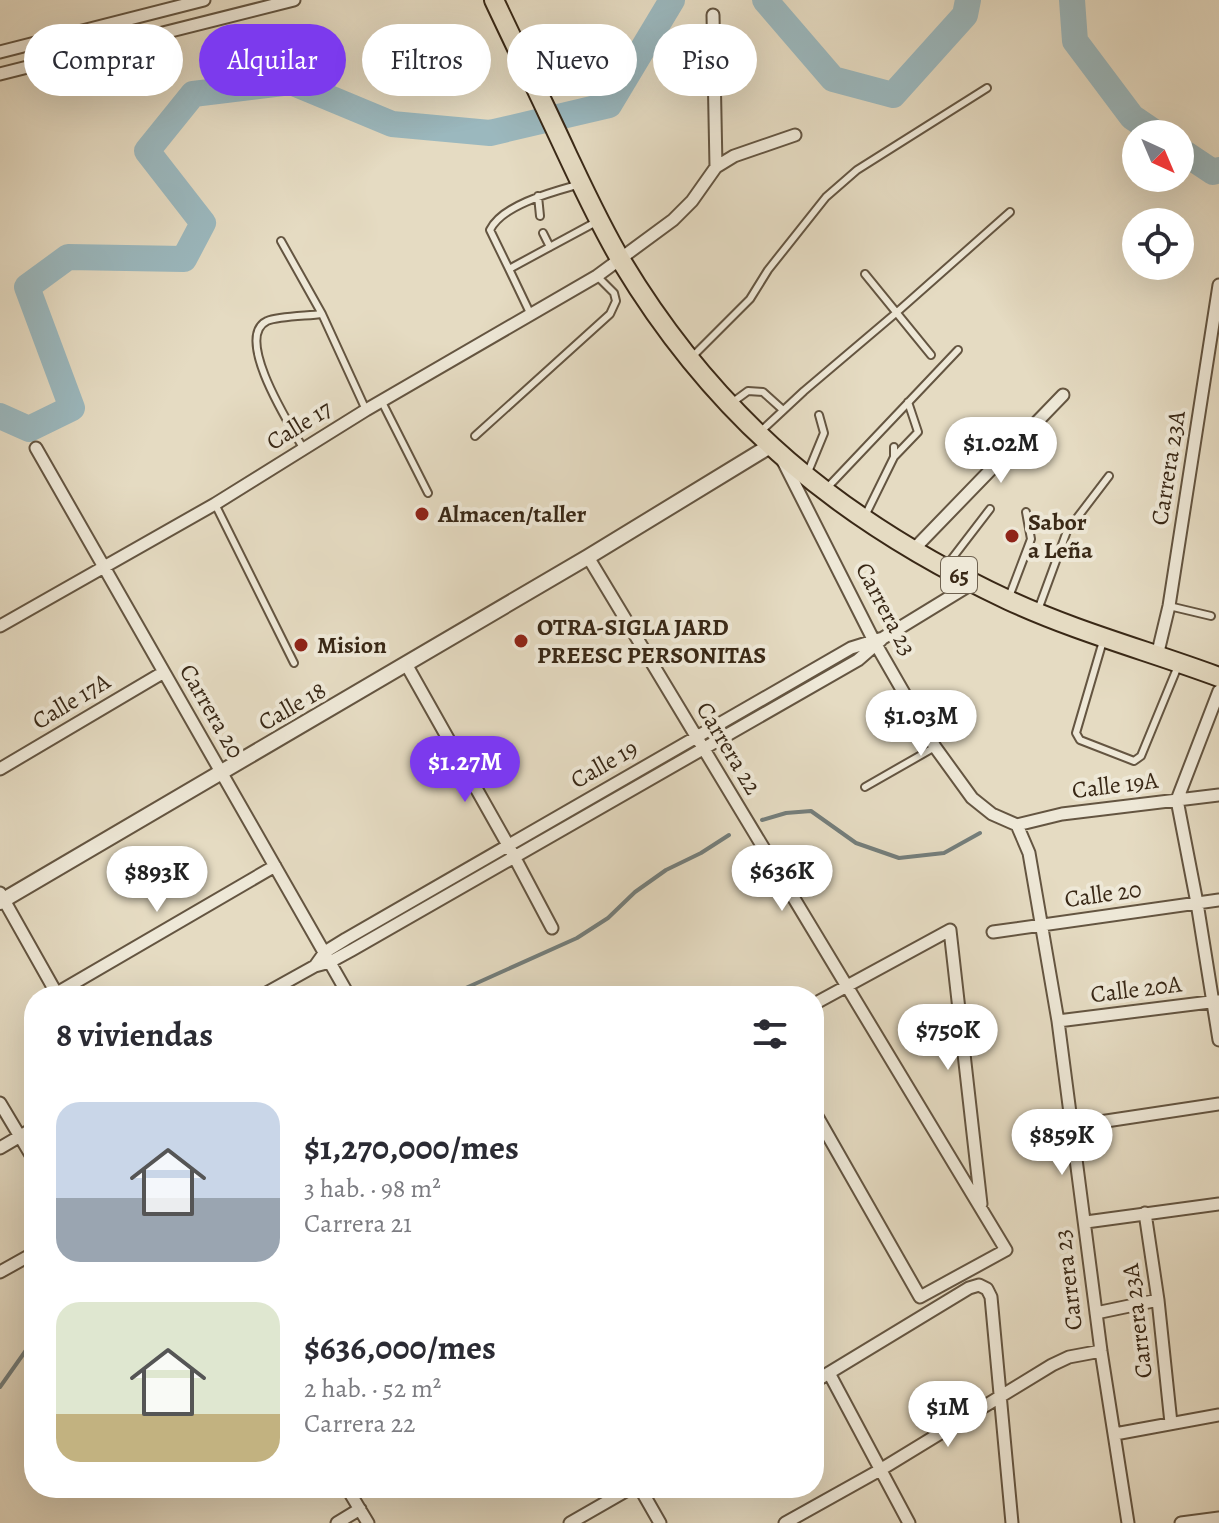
<!DOCTYPE html>
<html lang="es">
<head>
<meta charset="utf-8">
<style>
	:root { --surface:#fff; --page:#f2f2f3; --text:#2b2b33; --muted:#7c7c81; --accent:#7c3aed }
	body { margin:0; font-family:Alegreya,serif; background:var(--page); color:var(--text); height:100vh; display:flex; flex-direction:column; font-size:30px; white-space:nowrap }
	* { box-sizing:border-box; margin:0 }
	p { font-size:26px; color:var(--muted) }
	.icon { flex:none; width:44px; height:44px; fill:none; stroke:currentColor; stroke-width:2; stroke-linecap:round; stroke-linejoin:round }
	.map { position:relative; flex:1; overflow:hidden }
	.panel { position:absolute; left:24px; top:986px; width:800px; height:512px; display:flex; flex-direction:column; background:var(--surface); border-radius:32px; box-shadow:0 8px 32px #0002 }
	.panel>* { flex:none }
	.guide { position:absolute; left:24px; top:24px; width:800px; height:72px; display:flex; gap:16px }
	.needle { width:52px; rotate:136deg }
	.controls { position:absolute; left:1122px; top:120px; display:grid; gap:16px }
	.controls a { display:grid; place-items:center; width:72px; height:72px; border-radius:50%; background:var(--surface); box-shadow:0 8px 32px #0002; font-size:40px }
	.price { position:absolute; translate:-50% -68px; padding:0 18px; border-radius:28px; background:#fff; color:#222; font-size:26px; line-height:52px; filter:drop-shadow(0 2px 4px #0008) }
	.price::after { content:''; position:absolute; left:50%; top:48px; width:24px; height:18px; margin-left:-12px; background:inherit; clip-path:polygon(0 0,100% 0,50% 100%) }
	.price.on { background:var(--accent); color:#fff }
	ul { padding:0; list-style:none }
	li { display:flex; align-items:center; gap:24px; height:200px; padding:0 32px }
	li span { display:grid; place-items:center; flex:none; width:224px; height:160px; border-radius:24px; color:#555 }
	li>.icon { margin-inline-start:auto }
	span .icon { width:96px; height:96px; fill:#fffc; stroke-width:1 }
	li b { font-size:34px }
	h2 { display:flex; justify-content:space-between; align-items:center; height:96px; padding:0 32px; font-size:34px }
	.chip { padding:0 28px; border-radius:36px; background:var(--surface); box-shadow:0 8px 32px #0002; font-size:28px; line-height:72px }
	.chip.on { background:var(--accent); color:#fff }
	.map>svg:first-child { display:block }
	.lines { fill:none; stroke-linecap:round; stroke-linejoin:round }
	.stream { stroke:#747e7b; stroke-width:4 }
	.river { stroke:#9bb8be; stroke-width:26 }
	.service-casing { stroke:#645541; stroke-width:10 }
	.minor-casing { stroke:#645541; stroke-width:15 }
	.tertiary-casing { stroke:#645541; stroke-width:18 }
	.primary-casing { stroke:#392816; stroke-width:22 }
	.service { stroke:#eee8d7; stroke-width:6 }
	.minor { stroke:#eee8d7; stroke-width:11 }
	.tertiary { stroke:#eee8d7; stroke-width:14 }
	.primary { stroke:#e5dbc2; stroke-width:18 }
	.poi-dot { fill:#8f2418; stroke:#eee8d7; stroke-width:3 }
	.labels { text-anchor:middle; stroke-width:8; stroke-linejoin:round; paint-order:stroke }
	.shield { fill:#eee8d7; stroke:#6f6250; stroke-width:2 }
	.shield-label { font-size:22px; font-weight:bold; fill:#392816 }
	.street-label { font-size:24px; fill:#392816; stroke:#eee8d7 }
	.poi-label { font-size:24px; font-weight:bold; fill:#392816; stroke:#eee8d7; text-anchor:start }
</style>
</head>
<body>
<div class="map">
<svg width="1219" height="1523" viewBox="0 0 1219 1523">
	<rect width="100%" height="100%" fill="#e5dbc2"/>
	<filter id="stains"><feTurbulence type="fractalNoise" baseFrequency=".0025" numOctaves="4"/><feColorMatrix values="0 0 0 0 .2 0 0 0 0 .09 0 0 0 0 .02 0 0 0 .5 -.17"/></filter>
	<radialGradient id="worn" r=".72"><stop offset=".6" stop-color="#630" stop-opacity="0"/><stop offset="1" stop-color="#630" stop-opacity=".3"/></radialGradient>
	<g class="lines">
		<path class="stream" d="M762 820 786 813 811 811 856 843 899 858 944 853 980 833
			M448 996 577 938 608 918 635 892 666 870 701 853 729 835
			M0 1387 34 1339"/>
		<path class="river" d="M765 0 833 79 893 95 965 15 968 0
			M1072 0 1075 41 1132 117 1157 134
			M1180 150 1213 172 1219 170
			M0 416 29 429 72 408 27 287 68 257 184 259 203 223 147 151 193 94 291 82 392 124 490 133 609 105 672 0"/>
		<defs>
			<path id="service" d="M538 196 540 216
				M543 233 550 247
				M281 241 322 314 366 410
				M509 269 490 230C502 205 552 192 577 185
				M865 274 931 355
				M531 315 509 269 596 222
				M692 357 750 299 768 270 826 197 857 170 987 88
				M382 402 428 493
				M733 402 748 391 763 392 783 410
				M760 432 804 391 896 313 1010 212
				M475 436 610 314 616 301 614 293 597 276
				M303 448C291 427 233 337 267 321 279 316 308 316 322 314
				M894 457 918 432 908 402
				M808 472 824 433 819 415
				M827 488 958 350
				M215 504 294 663
				M865 516 894 457V447
				M947 565 990 509
				M1009 597 1031 539 1026 512
				M1169 606 1211 616
				M1038 610 1067 531 1109 476
				M1103 641 1076 733 1080 740 1134 761 1141 756 1178 666
				M865 787 935 747"/>
			<path id="minor" d="M713 15 716 167
				M0 52 204 0
				M0 74 294 0
				M36 448 349 996
				M783 461 874 641 935 747 972 798 992 814 1017 825 1029 853 1058 1021 1101 1351 1128 1523
				M913 550 1063 395
				M588 557 1006 1250 920 1297 814 1111
				M0 626 215 504 366 410 597 276 673 220 692 201 716 167 734 156 795 135
				M1157 656 1169 606 1219 285
				M406 664 508 845 552 928
				M1219 691 1177 800 1197 903 1219 1040
				M0 769 164 672
				M1017 825 1062 814 1219 795
				M0 893 58 996
				M993 932 1219 900
				M315 966 325 952 346 939 851 648 883 638 973 583
				M57 993 275 866
				M261 996 315 966 330 962 352 950 858 660 881 640
				M814 1004 950 930 981 1204
				M1058 1021 1218 1001
				M0 1103 34 1160
				M1073 1126 1219 1104
				M0 1148 34 1128
				M1145 1213 1158 1300 1171 1423
				M1086 1222 1219 1204
				M0 1272 34 1253
				M1096 1313 1158 1300
				M829 1373 909 1523
				M814 1382 969 1288 979 1285 987 1289 991 1297 1012 1523
				M1115 1434 1219 1415
				M347 1488 368 1523
				M640 1488 660 1523
				M337 1523 360 1509
				M570 1523 631 1488
				M785 1523 880 1470 1052 1365 1069 1357 1101 1351
				M1181 1523 1219 1518"/>
			<path id="tertiary" d="M0 902 588 557 770 446"/>
			<path id="primary" d="M494 0C518 51 543 102 567 154 584 190 601 227 622 262 717 420 842 522 1008 600 1077 632 1149 651 1219 677"/>
		</defs>
		<use href="#service" class="service-casing"/>
		<use href="#minor" class="minor-casing"/>
		<use href="#tertiary" class="tertiary-casing"/>
		<use href="#primary" class="primary-casing"/>
		<use href="#service" class="service"/>
		<use href="#minor" class="minor"/>
		<use href="#tertiary" class="tertiary"/>
		<use href="#primary" class="primary"/>
	</g>
	<g class="poi-dot">
		<circle cx="422" cy="514" r="8"/>
		<circle cx="1012" cy="536" r="8"/>
		<circle cx="521" cy="641" r="8"/>
		<circle cx="301" cy="645" r="8"/>
	</g>
	<g class="labels">
		<rect class="shield" x="941" y="557" width="36" height="36" rx="6"/>
		<g class="shield-label">
			<text x="959" y="583">65</text>
		</g>
		<g class="street-label">
			<text transform="translate(299 425) rotate(-32)" y="8">Calle 17</text>
			<text transform="translate(1168 468) rotate(-81)" y="8">Carrera 23A</text>
			<text transform="translate(886 609) rotate(62)" y="8">Carrera 23</text>
			<text transform="translate(71 701) rotate(-31)" y="8">Calle 17A</text>
			<text transform="translate(292 706) rotate(-30)" y="8">Calle 18</text>
			<text transform="translate(212 711) rotate(60)" y="8">Carrera 20</text>
			<text transform="translate(729 748) rotate(59)" y="8">Carrera 22</text>
			<text transform="translate(604 764) rotate(-30)" y="8">Calle 19</text>
			<text transform="translate(1115 785) rotate(-7)" y="8">Calle 19A</text>
			<text transform="translate(1103 894) rotate(-8)" y="8">Calle 20</text>
			<text transform="translate(1136 989) rotate(-7)" y="8">Calle 20A</text>
			<text transform="translate(1068 1280) rotate(-97)" y="8">Carrera 23</text>
			<text transform="translate(1137 1321) rotate(-97)" y="8">Carrera 23A</text>
		</g>
		<g class="poi-label">
			<text x="438" y="522">Almacen/taller</text>
			<text x="1028" y="530">Sabor<tspan x="1028" dy="28">a Leña</tspan></text>
			<text x="537" y="635">OTRA-SIGLA JARD<tspan x="537" dy="28">PREESC PERSONITAS</tspan></text>
			<text x="317" y="653">Mision</text>
		</g>
	</g>
	<rect width="100%" height="100%" filter="url(#stains)"/>
	<rect width="100%" height="100%" fill="url(#worn)"/>
</svg>
<div class="controls">
<a><svg class="needle" viewBox="-14 -14 28 28"><path d="M0-13l5 13h-10z" fill="#e53935"/><path d="M0 13l5-13h-10z" fill="#7c7c81"/></svg></a>
<a><svg class="icon" aria-label="locate" viewBox="0 0 24 24"><circle cx="12" cy="12" r="6"/><path d="M12 2v4M12 18v4M2 12h4M18 12h4"/></svg></a>
</div>
<b class="price" style="left:1001px;top:485px">$1.02M</b>
<b class="price" style="left:921px;top:758px">$1.03M</b>
<b class="price on" style="left:465px;top:804px">$1.27M</b>
<b class="price" style="left:782px;top:913px">$636K</b>
<b class="price" style="left:157px;top:914px">$893K</b>
<b class="price" style="left:948px;top:1072px">$750K</b>
<b class="price" style="left:1062px;top:1177px">$859K</b>
<b class="price" style="left:948px;top:1449px">$1M</b>
<div class="guide">
<a class="chip">Comprar</a>
<a class="chip on">Alquilar</a>
<a class="chip">Filtros</a>
<a class="chip">Nuevo</a>
<a class="chip">Piso</a>
</div>
<section class="panel">
<h2>8 viviendas<svg class="icon" aria-label="filters" viewBox="0 0 24 24"><path d="M4 7h16M4 17h16"/><circle cx="9" cy="7" r="2"/><circle cx="15" cy="17" r="2"/></svg></h2>
<ul>
<li><span style="background:linear-gradient(#c9d6e8 60%,#9aa5b1 0)"><svg class="icon" aria-label="home" viewBox="0 0 24 24"><path d="M3 11l9-7 9 7M6 9v11h12V9"/></svg></span><div><b>$1,270,000/mes</b><p>3 hab. · 98 m²</p><p>Carrera 21</p></div></li>
<li><span style="background:linear-gradient(#dfe7d0 70%,#c2b280 0)"><svg class="icon" aria-label="home" viewBox="0 0 24 24"><path d="M3 11l9-7 9 7M6 9v11h12V9"/></svg></span><div><b>$636,000/mes</b><p>2 hab. · 52 m²</p><p>Carrera 22</p></div></li>
</ul>
</section>
</div>
</body>
</html>
